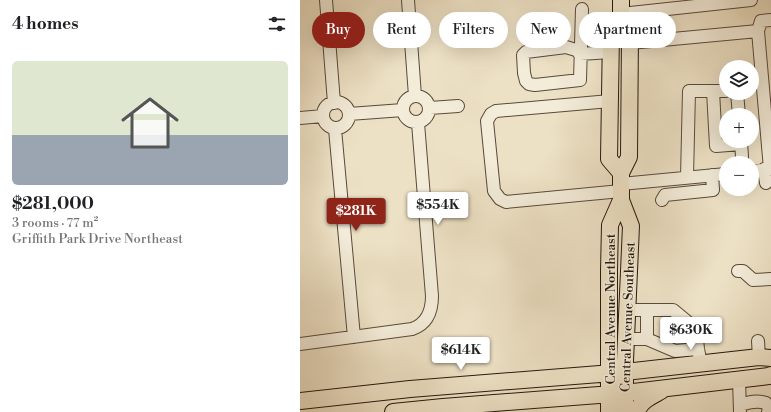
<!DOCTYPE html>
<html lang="en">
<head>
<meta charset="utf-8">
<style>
	:root { --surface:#fff; --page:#f6f6f6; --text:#202124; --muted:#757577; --accent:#8f2418 }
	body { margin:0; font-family:"Libre Bodoni",serif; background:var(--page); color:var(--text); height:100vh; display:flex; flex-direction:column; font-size:15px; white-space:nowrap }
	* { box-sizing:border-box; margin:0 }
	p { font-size:13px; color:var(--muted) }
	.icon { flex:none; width:22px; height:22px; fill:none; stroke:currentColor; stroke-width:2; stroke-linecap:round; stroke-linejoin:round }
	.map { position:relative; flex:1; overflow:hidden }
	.details { display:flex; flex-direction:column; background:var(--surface); width:300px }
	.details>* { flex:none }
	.guide { position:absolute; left:12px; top:12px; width:380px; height:36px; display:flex; gap:8px }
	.tools { position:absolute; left:419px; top:60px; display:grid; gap:8px }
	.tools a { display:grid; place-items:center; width:40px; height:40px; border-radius:50%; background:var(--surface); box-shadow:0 4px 16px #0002; font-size:20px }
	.price { position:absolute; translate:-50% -34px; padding:0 9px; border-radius:4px; background:#fff; color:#222; font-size:13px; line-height:26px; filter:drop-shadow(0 1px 2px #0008) }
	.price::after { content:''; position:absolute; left:50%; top:24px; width:12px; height:9px; margin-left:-6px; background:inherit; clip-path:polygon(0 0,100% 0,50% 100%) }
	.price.current { background:var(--accent); color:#fff }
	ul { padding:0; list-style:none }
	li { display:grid; align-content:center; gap:8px; height:212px; padding:0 12px }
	li span { display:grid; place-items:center; height:124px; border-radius:6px; color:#555 }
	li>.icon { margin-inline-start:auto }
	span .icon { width:72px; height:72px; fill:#fffc; stroke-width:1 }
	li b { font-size:17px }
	h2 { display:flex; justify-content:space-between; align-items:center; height:48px; padding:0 12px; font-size:17px }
	.chip { padding:0 14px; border-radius:18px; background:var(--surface); box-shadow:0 4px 16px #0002; font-size:14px; line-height:36px }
	.chip.current { background:var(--accent); color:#fff }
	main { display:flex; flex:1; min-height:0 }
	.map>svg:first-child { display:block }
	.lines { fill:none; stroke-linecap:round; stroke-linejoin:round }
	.minor-casing { stroke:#584a3c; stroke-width:14 }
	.major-casing { stroke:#27170e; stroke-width:18 }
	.minor { stroke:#f3ecd9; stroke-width:12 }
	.major { stroke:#ede1c5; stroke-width:16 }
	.labels { text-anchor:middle; stroke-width:3; stroke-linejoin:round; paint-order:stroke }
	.street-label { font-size:13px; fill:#27170e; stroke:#f3ecd9 }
</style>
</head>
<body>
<main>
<section class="details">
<h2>4 homes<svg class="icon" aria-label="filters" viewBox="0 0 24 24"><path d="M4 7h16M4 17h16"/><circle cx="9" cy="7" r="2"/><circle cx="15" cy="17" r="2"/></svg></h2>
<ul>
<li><span style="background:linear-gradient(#dfe7d0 60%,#9aa5b1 0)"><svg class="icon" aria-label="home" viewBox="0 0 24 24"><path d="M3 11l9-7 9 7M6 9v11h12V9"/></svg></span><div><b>$281,000</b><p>3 rooms · 77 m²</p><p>Griffith Park Drive Northeast</p></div></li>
</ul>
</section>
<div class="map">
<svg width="471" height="412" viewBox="0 0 471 412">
	<rect width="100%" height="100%" fill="#ede1c5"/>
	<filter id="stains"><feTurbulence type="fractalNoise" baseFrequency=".005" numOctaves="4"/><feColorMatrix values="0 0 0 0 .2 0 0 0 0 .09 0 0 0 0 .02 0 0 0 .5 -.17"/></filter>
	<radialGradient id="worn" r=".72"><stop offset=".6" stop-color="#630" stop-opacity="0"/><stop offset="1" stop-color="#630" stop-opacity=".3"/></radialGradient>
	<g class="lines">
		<defs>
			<path id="minor" d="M26 0 34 103
				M108 0 115 96
				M282 9 280 80 235 85 229 84 226 81 224 73 223 55 226 52 266 47 276 50 280 54 310 52
				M321 14 451 0
				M330 43 458 31
				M413 91 416 146 441 144
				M437 93 439 115
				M103 109a13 13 0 1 1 26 0a13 13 0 1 1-26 0Z
				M310 101 196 111 191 114 187 121 194 191 200 199 206 202 321 191
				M23 115a13 13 0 1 1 26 0a13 13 0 1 1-26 0Z
				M130 108 158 106
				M49 114 103 110
				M0 118 23 116
				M35 129 54 337
				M440 163 442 157 441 141
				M464 169 466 183
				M470 169 458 31 461 21 471 20
				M452 171 471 169
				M387 177 389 91H426
				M321 184 426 174
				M362 200 365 195 413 190 412 175
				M438 271H443L453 280 471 279
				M327 310H373L396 329 398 349 401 364
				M326 339H347L375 351 398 349
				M347 339V310
				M458 341 459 357
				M0 344 112 329C127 324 132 311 132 296L118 123
				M439 380 440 411
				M440 405C449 402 457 400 466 403L469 408 468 412"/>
			<path id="major" d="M321 19 330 32 329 157 321 173
				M321 200 331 226 325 361V412
				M0 401 110 389 325 372 459 357 471 358
				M93 412 143 407 325 393 469 376 471 375
				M309 412V270L310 225 321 200V173L309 159 311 33 321 19V0
				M337 412C340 401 352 396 361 391"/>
		</defs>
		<use href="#minor" class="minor-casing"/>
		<use href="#major" class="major-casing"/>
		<use href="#minor" class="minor"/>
		<use href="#major" class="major"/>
	</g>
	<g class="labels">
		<g class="street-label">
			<text transform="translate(310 309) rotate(-90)" y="5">Central Avenue Northeast</text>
			<text transform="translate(327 317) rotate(-88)" y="5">Central Avenue Southeast</text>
		</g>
	</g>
	<rect width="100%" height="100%" filter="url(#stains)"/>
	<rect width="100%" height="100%" fill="url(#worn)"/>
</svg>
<div class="tools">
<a><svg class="icon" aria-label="layers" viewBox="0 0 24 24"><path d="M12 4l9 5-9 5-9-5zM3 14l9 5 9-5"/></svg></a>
<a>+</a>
<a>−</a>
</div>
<b class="price" style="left:138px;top:226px">$554K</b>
<b class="price current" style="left:56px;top:232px">$281K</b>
<b class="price" style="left:391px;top:351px">$630K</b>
<b class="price" style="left:161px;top:371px">$614K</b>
<div class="guide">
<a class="chip current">Buy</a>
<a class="chip">Rent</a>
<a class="chip">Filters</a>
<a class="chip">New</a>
<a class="chip">Apartment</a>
</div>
</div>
</main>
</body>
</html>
